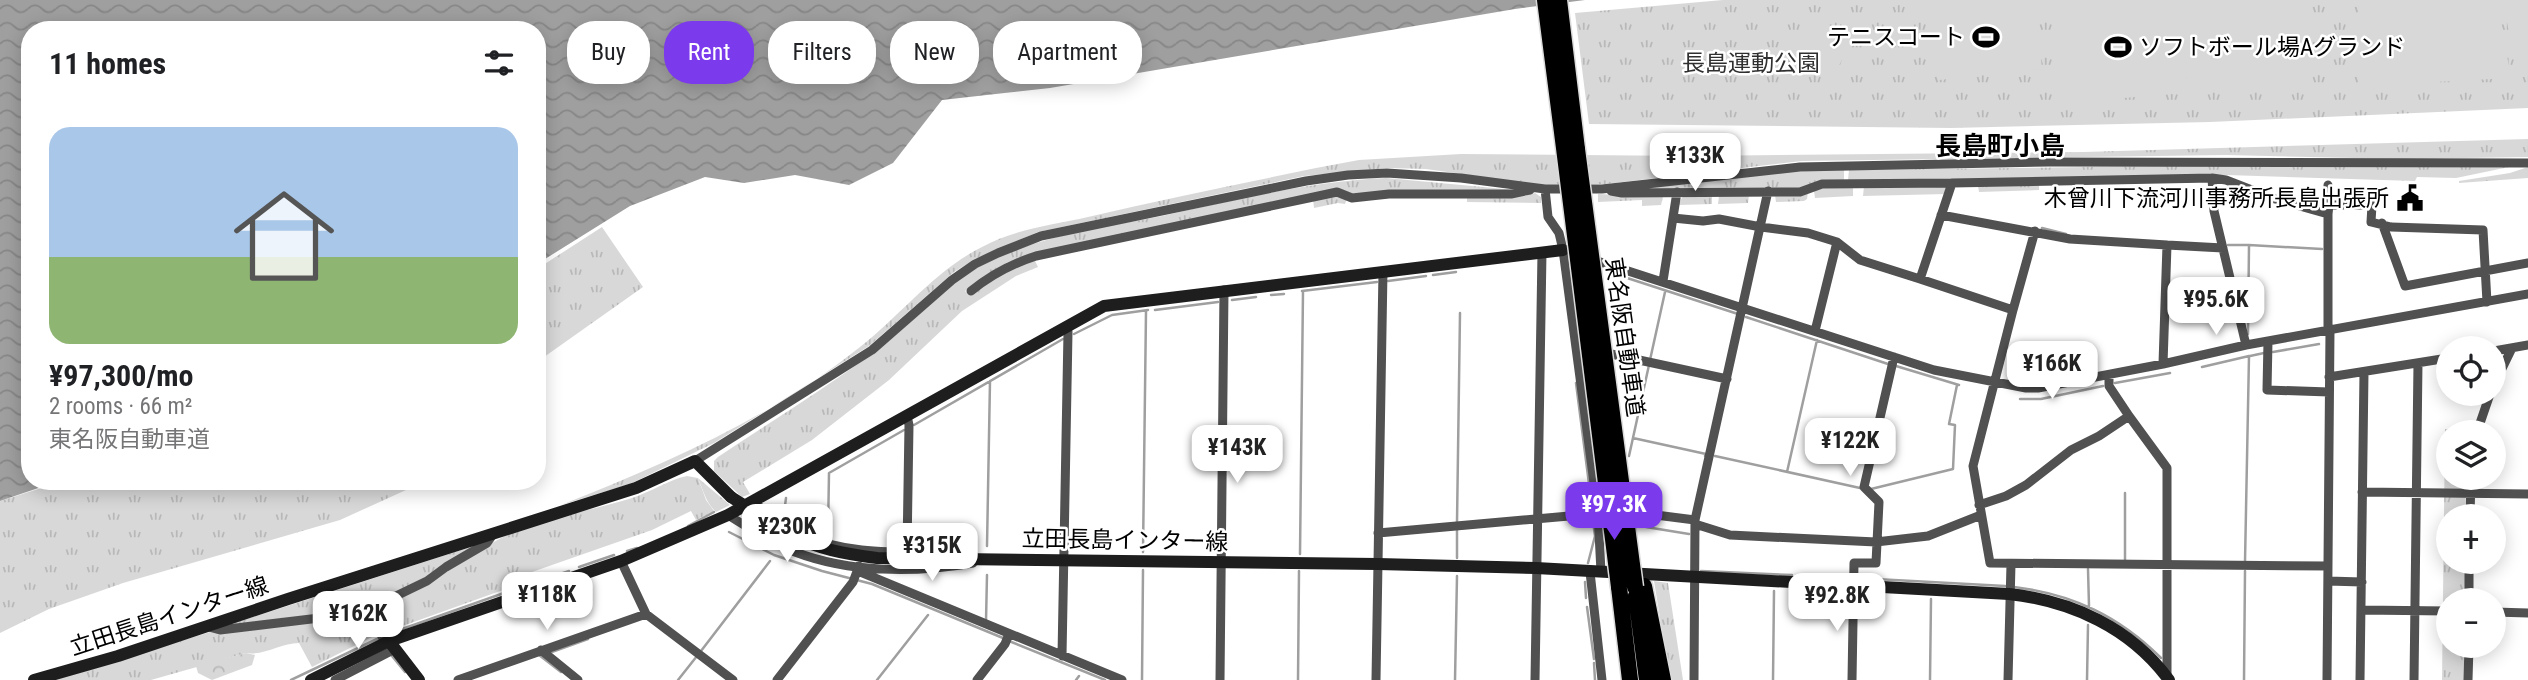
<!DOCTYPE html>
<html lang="en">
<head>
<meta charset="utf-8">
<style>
	:root { --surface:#fff; --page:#f2f2f2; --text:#202124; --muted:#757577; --line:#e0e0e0; --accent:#7c3aed }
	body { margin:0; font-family:"Roboto Condensed","Noto Sans JP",sans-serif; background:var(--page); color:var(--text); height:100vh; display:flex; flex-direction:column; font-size:26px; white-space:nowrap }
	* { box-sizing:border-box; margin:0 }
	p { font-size:23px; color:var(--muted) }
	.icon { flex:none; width:38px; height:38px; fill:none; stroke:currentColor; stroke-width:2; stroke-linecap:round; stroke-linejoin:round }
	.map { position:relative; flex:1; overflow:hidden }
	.drawer { position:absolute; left:21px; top:21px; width:525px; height:469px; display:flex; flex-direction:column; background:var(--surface); border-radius:28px; box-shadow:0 4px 18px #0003 }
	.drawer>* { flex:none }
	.hud { position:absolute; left:567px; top:21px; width:665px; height:63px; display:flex; gap:14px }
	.controls { position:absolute; left:2436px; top:336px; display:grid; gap:14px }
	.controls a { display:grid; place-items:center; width:70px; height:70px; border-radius:50%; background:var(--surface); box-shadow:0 4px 18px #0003; font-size:35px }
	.price { position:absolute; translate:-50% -60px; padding:0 16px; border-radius:14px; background:#fff; color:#222; font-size:23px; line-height:46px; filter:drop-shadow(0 2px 4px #0008) }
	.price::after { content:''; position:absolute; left:50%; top:42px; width:21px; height:16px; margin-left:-10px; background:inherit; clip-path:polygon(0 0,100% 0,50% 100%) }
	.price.active { background:var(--accent); color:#fff }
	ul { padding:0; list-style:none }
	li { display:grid; align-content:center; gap:14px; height:371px; padding:0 28px }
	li+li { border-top:2px solid var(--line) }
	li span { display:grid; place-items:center; height:217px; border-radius:21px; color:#555 }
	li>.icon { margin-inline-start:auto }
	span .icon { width:126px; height:126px; fill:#fffc; stroke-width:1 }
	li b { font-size:30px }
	h2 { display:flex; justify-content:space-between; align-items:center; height:84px; padding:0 28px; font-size:30px }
	.pill { padding:0 24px; border-radius:28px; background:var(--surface); box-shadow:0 4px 18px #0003; font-size:24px; line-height:63px }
	.pill.active { background:var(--accent); color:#fff }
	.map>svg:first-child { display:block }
	.grass { fill:url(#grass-tufts) }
	.forest { fill:url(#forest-crowns) }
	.garden { fill:#d8d8d8 }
	.water { fill:url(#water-waves) }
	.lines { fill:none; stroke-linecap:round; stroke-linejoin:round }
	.stream { stroke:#9f9f9f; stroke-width:2.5 }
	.highway-casing { stroke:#dbdbdb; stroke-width:19 }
	.street { stroke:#515151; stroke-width:9 }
	.secondary { stroke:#1e1e1e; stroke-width:12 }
	.highway { stroke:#000; stroke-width:16 }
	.highway-bridge-casing { stroke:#dbdbdb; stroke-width:19; stroke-linecap:butt }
	.secondary-bridge { stroke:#1e1e1e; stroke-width:12 }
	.highway-bridge { stroke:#000; stroke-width:16 }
	.labels { text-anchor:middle; stroke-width:5; stroke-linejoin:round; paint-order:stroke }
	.poi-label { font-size:23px; fill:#000; stroke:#fff; text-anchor:end }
	.park-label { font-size:23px; fill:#2f2f2f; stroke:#fff }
	.street-label { font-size:23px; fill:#000; stroke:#fff }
	.quarter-label { font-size:26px; font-weight:bold; fill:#000; stroke:#fff }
</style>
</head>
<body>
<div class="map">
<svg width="2528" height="680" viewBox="0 0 2528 680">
	<defs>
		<pattern id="grass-tufts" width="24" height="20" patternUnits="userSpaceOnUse" patternTransform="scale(1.75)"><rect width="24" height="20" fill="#d8d8d8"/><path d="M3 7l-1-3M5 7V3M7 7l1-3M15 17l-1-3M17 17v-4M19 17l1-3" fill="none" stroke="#b8b8b8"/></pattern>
		<pattern id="forest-crowns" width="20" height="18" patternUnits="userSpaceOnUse" patternTransform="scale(1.75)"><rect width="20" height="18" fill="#d8d8d8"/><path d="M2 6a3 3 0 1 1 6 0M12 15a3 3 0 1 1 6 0" fill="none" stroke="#b8b8b8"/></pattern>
		<pattern id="water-waves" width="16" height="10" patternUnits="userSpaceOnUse" patternTransform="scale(1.75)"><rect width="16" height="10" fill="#9f9f9f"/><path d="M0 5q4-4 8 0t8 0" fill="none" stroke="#878787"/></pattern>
	</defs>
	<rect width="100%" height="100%" fill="#fff"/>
	<path class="grass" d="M1723 0H2528V108L2210 122 1951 128 1589 124 1575 13Z
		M2528 139V157L2399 159 2226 155 1802 161 1606 184 1541 185 1426 169 1388 168 1304 176 1038 232 975 259 954 272 869 346 714 443 630 484 561 505C665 464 771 418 860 347 901 315 934 271 982 247 1014 229 1053 225 1088 217 1164 199 1240 184 1316 168L1359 160 1461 154 1692 156 2084 152Z
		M2241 165 2509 167 2456 178 2417 177 2415 181 2227 175 2043 179 1848 180 1849 170Z
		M2528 167V178L2459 183V181L2510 173Z
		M1844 169V181L1800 189 1631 190 1767 173Z
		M1386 178 1515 190H1450L1354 194 1337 189 1008 262 979 279 965 291 969 295 992 277 1034 259 1038 267 1016 276 962 311 889 380 812 440 743 482 750 494 742 497 714 471V461L718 457C769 423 822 390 872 354 909 328 938 289 978 267 1034 236 1100 228 1162 216 1236 200 1310 181 1386 178Z
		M2039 185V190L1979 192 1978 186Z
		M1853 186V196L1815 198 1814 191 1826 187Z
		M1864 186H1945L1947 189 1946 194 1863 196Z
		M1808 192 1807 199 1804 201 1776 202 1775 195Z
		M1535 193 1541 197V203L1467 202V196H1523Z
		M1598 194 1663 197 1661 205 1642 206V200L1598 202Z
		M1337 195 1347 198 1345 204 1338 203 1314 208 1313 199Z
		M1712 195V204L1678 205 1683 196Z
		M1749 195 1748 203 1718 204 1719 196Z
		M602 227 643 287 537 362V269Z
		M2445 429 2473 431 2448 432V478H2466L2465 516H2448V562H2465V600H2448V646H2464V680H2442Z
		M687 476 698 478 706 500 714 511 696 520 691 511 652 530 532 572 517 585 383 633 375 613 376 608 485 548C525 519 585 513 632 498 651 492 668 480 687 476Z
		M64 481H407L406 490 340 520 123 583 49 609 0 633V501Z
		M480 544 427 579 367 607 335 613 222 627Z
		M1654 581 1668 583 1683 680H1670Z
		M366 614 376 634 374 636 312 667 299 643C281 643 264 656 246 653L151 680H51L210 632Z"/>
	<path class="forest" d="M698 478 730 505 716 512C706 503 703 490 698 478Z
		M246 653 255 655 252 665 212 680 198 673 196 666Z"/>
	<path class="garden" d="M1968 0H2035L2042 69 1939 80 1929 5Z
		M2049 0H2177L2185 93 2061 103Z
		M2181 0H2308L2312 86 2188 93Z
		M2359 0H2497L2511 78 2358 86Z
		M2503 0H2528V76L2517 77Z
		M1801 53a21 21 0 1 1 42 0a21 21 0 1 1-42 0Z"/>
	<path class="water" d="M0 0H1585L1515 9 1050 88 942 100 893 163 849 185 795 175 744 183 705 177 630 206 537 264V30H30V481H59L0 501Z"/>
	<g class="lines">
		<path class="stream" d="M2042 228 2066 234
			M2228 245H2249L2248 334
			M2249 245 2322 249
			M1433 275 1456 272
			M1621 276 1738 314
			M1388 281 1426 276
			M1302 291 1377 282
			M1271 295 1284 294
			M1232 300 1256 297
			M1155 310 1218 302
			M1746 317 1888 364
			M1074 334 1112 315 1148 310
			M2273 352 2319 344
			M2250 356 2264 353
			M1650 360 1665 292
			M1896 366 1959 385
			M2202 367 2249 356 2245 562
			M1576 383 1592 507
			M2115 383 2170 373
			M2020 399H2041L2103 386
			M914 425 1063 339
			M1633 438 1706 454 1705 456
			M1629 456 1649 365
			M1715 456 1860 488
			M1787 472 1817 340
			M1871 489 1953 469 1955 425 1949 424 1957 385
			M786 498 784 513 807 528 828 533 829 473 904 430
			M1457 522 1460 313
			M688 526 714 512
			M1646 527 1689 534
			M729 532 774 555 822 571 872 584 1003 638
			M987 546 990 381
			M627 551 637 548
			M1143 552 1146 311
			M1300 554 1303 291
			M1457 558V529
			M2125 562V493
			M1588 563 1595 536 1593 521
			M579 567 614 555
			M2088 569 2089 606
			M1701 571 1792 575
			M1802 576 1849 578
			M1857 578 2005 586
			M1585 582 1586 598
			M527 585 569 571
			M2014 587C2072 594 2119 616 2161 658
			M1587 607 1594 659
			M986 621 987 575
			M388 634 518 588
			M1009 641 1105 680
			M701 651 770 561
			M549 653 588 639
			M539 655 561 672
			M392 656 405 672
			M1594 663 1595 680
			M291 680 377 639
			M678 680 697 656
			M877 680 928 615
			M1076 680 1079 676
			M1142 680 1143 570
			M1298 680 1299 571
			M1455 680 1457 576
			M1773 680 1774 591
			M1930 680 1931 599
			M2087 680 2088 625
			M2244 680 2245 571"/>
		<defs>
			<path id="highway" d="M1545 0 1564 148
				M1559 0 1577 149
				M1644 586 1663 680
				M1619 587 1630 680
				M1636 596 1647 680"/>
		</defs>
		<use href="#highway" class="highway-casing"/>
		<path class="street" d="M2212 178 2214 211 2246 345
			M1952 183 2212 178 2226 180 2275 199 2328 214V330
			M2328 185 2329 205
			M1545 189 1548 217 1559 233 1563 250 1598 513 1601 572
			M1611 191 1622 193 1800 192 1822 184 1952 183 1920 279 2013 310 1973 466 1990 563 2328 566
			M2328 214 2329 205H2372L2371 222 2391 227 2483 230 2487 302
			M1941 215 2070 239 2167 245 2163 364
			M1673 218 1703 221 1719 219 1761 227 1808 233 1837 242 1860 260 1920 279
			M2382 223 2405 286 2528 263
			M2167 245 2223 248
			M1588 258 1934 370 2026 388H2038L2163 364 2246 345 2528 294
			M1663 281 1677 192
			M971 291C992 274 1011 264 1036 256L1337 192 1352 198 1389 194H1511L1530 190
			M2013 310 2035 231
			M1815 331 1837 242
			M2268 341 2267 390 2329 392
			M2494 351 2528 345
			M1602 352 1727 379
			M2329 377 2448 358
			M2494 385 2512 348
			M907 416 909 425 907 551
			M2129 416 2167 468V678
			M2477 432 2490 394
			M695 461 872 350 952 280 975 264 998 253 1041 236 1306 181 1348 175 1387 173 1461 178 1545 189H1602L1800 167 2050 162 2528 163
			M2362 492 2528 494
			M752 502C769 513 784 525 802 534 853 559 918 550 973 554
			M1979 505 2006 496 2026 485 2071 450 2099 436 2129 416 2109 386V375
			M1624 513H1640L1695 520
			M728 515C750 529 771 542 795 552 850 573 915 573 973 563
			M2470 516 2471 478
			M1695 524 1730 535 1876 542 1928 536 1981 515
			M1378 533 1603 513
			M621 561 646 614 733 680
			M858 571 1122 680
			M1590 572 1602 680
			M2328 581 2362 582
			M2469 600V562
			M369 609 385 643
			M2361 610 2448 611
			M2494 612 2528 613
			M209 627 220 630 336 616 369 609 427 581 446 567 487 543 494 533
			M541 650 578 680
			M1062 656 1068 332 1066 326
			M335 680 395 649
			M458 680 646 614
			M777 680 853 582 859 566
			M977 680 1005 644 1009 634
			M1220 680 1224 290
			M1376 680 1383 271
			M1535 680 1542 252
			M1694 680 1695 520 1768 191
			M1852 680 1854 563H1876L1879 502 1864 487 1894 357
			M2008 680 2011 564
			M2327 680 2330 330
			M2360 680 2364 372
			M2414 680 2418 363
			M2468 680 2469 646"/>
		<path class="secondary" d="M789 534C817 549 845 554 877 558L1378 564 1536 568 2009 594C2072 601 2131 628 2169 680
			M389 641 419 680
			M34 680 118 656 288 599 636 488 695 461 731 497
			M311 680 389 641 621 561 728 515 1104 306 1563 250"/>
		<use href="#highway" class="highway"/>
		<defs>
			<path id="highway-bridge" d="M1564 148 1619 587
				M1577 149 1635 587"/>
		</defs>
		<use href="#highway-bridge" class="highway-bridge-casing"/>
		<path class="secondary-bridge" d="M731 497 789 534"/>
		<use href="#highway-bridge" class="highway-bridge"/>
	</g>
	<defs>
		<symbol id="stadium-bare" viewBox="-9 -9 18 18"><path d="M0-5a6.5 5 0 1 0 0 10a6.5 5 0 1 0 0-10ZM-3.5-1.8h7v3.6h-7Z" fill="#000" stroke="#fff" stroke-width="2.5" paint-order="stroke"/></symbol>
		<symbol id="civic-bare" viewBox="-9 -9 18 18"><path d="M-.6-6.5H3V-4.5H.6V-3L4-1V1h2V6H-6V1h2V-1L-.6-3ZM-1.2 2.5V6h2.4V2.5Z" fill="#000" stroke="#fff" stroke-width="2.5" paint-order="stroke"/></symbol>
	</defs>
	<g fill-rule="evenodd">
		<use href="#stadium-bare" x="1967" y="18" width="38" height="38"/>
		<use href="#stadium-bare" x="2099" y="28" width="38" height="38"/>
		<use href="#civic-bare" x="2391" y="179" width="38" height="38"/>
	</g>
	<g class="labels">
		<g class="poi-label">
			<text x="1965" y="45">テニスコート</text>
			<text x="2139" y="55" text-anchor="start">ソフトボール場Aグランド</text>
			<text x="2389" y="206">木曾川下流河川事務所長島出張所</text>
		</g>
		<g class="park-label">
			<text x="1751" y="71">長島運動公園</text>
		</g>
		<g class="street-label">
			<text transform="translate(1625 337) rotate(82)" y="8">東名阪自動車道</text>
			<text transform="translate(1125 540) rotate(1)" y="8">立田長島インター線</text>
			<text transform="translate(169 616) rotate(-18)" y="8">立田長島インター線</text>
		</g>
		<g class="quarter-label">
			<text x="2000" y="155">長島町小島</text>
		</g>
	</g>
</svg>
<div class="controls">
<a><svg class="icon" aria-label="locate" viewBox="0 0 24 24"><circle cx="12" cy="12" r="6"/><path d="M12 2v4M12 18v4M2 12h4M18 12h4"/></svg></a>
<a><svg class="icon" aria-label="layers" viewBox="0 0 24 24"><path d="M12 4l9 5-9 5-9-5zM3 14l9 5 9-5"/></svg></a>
<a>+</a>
<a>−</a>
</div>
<b class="price" style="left:1695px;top:193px">¥133K</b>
<b class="price" style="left:2216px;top:337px">¥95.6K</b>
<b class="price" style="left:2052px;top:401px">¥166K</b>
<b class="price" style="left:1850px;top:478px">¥122K</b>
<b class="price" style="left:1237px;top:485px">¥143K</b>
<b class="price active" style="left:1614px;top:542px">¥97.3K</b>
<b class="price" style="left:787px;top:564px">¥230K</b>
<b class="price" style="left:932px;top:583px">¥315K</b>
<b class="price" style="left:547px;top:632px">¥118K</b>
<b class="price" style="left:1837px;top:633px">¥92.8K</b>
<b class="price" style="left:358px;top:651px">¥162K</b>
<div class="hud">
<a class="pill">Buy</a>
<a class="pill active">Rent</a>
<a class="pill">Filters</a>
<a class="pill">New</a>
<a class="pill">Apartment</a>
</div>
<section class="drawer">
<h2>11 homes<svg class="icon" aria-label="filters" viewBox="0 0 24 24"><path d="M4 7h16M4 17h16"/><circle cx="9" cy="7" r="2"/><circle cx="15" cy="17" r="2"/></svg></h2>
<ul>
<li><span style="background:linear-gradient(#a9c7e8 60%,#8fb573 0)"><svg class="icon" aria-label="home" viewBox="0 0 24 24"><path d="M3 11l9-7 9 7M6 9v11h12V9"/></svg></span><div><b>¥97,300/mo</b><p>2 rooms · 66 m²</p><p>東名阪自動車道</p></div></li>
</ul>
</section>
</div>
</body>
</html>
